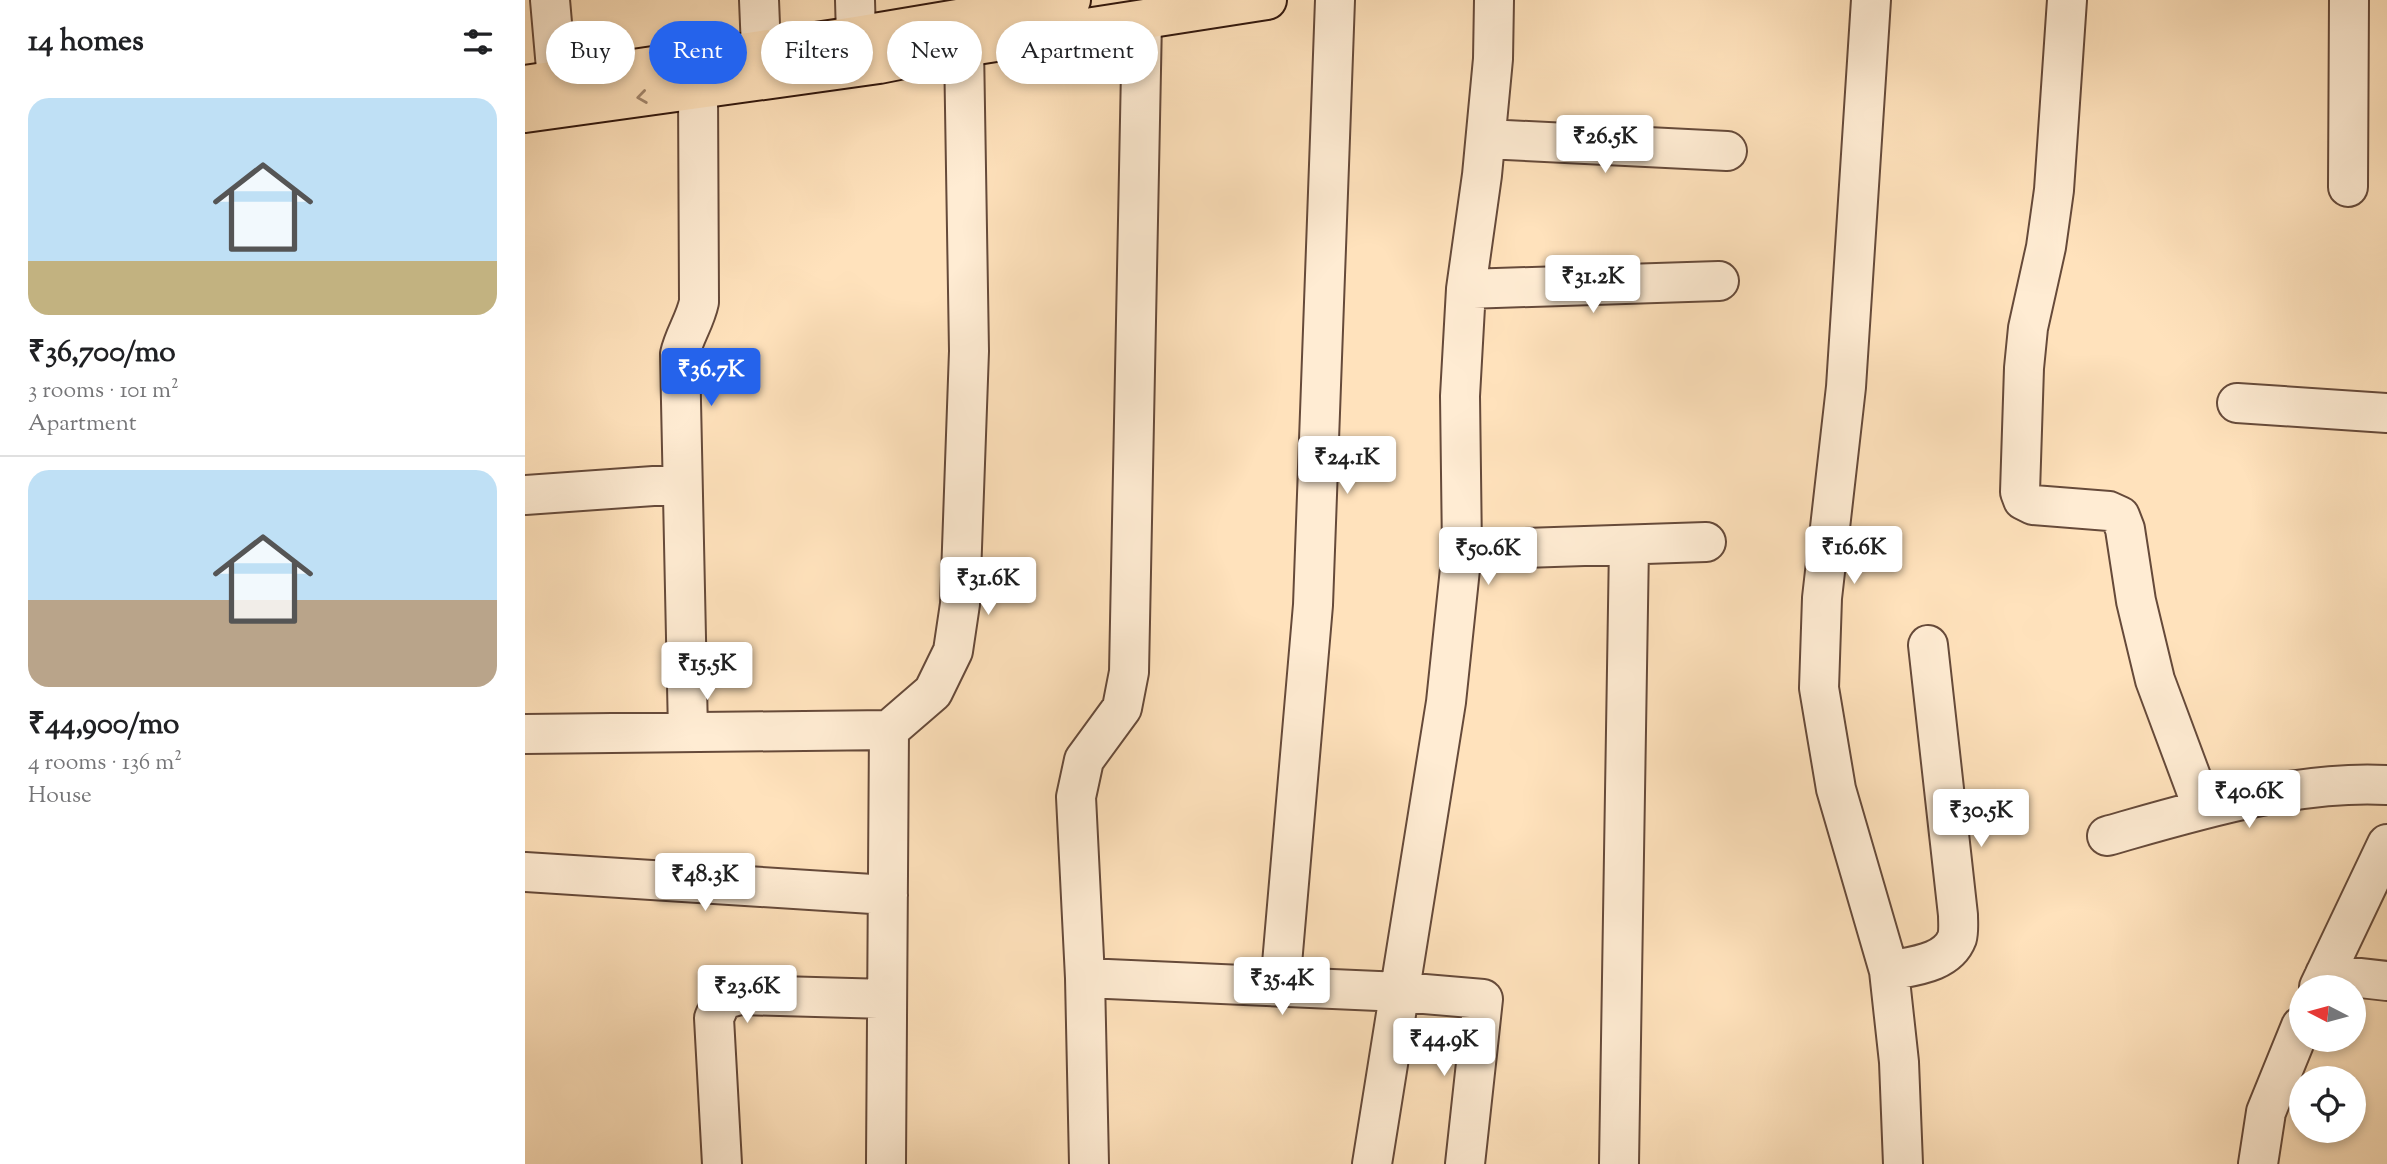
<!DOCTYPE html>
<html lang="en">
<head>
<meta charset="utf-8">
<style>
	:root { --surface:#fff; --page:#f2f2f2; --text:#202124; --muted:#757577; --line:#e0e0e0; --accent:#2563eb }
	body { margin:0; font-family:"Sorts Mill Goudy",serif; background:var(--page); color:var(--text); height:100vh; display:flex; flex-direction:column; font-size:26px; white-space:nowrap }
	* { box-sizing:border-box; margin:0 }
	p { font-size:23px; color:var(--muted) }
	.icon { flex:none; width:38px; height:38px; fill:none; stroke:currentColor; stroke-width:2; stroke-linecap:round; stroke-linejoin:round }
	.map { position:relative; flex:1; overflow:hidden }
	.panel { display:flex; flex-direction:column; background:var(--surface); width:525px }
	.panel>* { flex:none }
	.guide { position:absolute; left:21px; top:21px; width:665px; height:63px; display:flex; gap:14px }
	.needle { width:46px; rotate:276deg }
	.fabs { position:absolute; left:1764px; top:975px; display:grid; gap:14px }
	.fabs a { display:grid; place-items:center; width:77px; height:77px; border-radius:50%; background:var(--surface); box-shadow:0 4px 10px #0003; font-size:35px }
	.price { position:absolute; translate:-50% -60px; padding:0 16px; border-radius:7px; background:#fff; color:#222; font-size:23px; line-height:46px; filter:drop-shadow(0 2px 4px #0008) }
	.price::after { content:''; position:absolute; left:50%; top:42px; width:21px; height:16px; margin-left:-10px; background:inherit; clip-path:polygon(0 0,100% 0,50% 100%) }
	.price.active { background:var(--accent); color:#fff }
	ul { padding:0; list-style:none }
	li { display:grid; align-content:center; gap:14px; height:371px; padding:0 28px }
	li+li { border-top:2px solid var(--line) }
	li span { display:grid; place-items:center; height:217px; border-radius:21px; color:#555 }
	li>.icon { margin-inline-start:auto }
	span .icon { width:126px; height:126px; fill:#fffc; stroke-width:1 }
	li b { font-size:30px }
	h2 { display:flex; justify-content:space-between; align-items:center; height:84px; padding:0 28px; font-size:30px }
	.tag { padding:0 24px; border-radius:32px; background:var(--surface); box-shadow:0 4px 10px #0003; font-size:24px; line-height:63px }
	.tag.active { background:var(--accent); color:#fff }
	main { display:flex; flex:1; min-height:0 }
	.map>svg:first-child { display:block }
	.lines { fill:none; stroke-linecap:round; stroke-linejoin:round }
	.minor-casing { stroke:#664a3a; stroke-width:42 }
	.major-casing { stroke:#33180e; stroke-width:42 }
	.minor { stroke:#ffecd3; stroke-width:38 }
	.major { stroke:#ffe2bc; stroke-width:38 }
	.oneway { stroke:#a3876e }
</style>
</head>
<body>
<main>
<section class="panel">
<h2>14 homes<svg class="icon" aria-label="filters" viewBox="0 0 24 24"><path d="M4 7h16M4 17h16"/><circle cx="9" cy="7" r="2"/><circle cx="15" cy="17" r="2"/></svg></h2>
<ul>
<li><span style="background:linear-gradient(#bfe0f5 75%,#c2b280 0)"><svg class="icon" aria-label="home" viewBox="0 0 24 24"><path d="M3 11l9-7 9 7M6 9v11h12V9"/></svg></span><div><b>₹36,700/mo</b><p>3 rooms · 101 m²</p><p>Apartment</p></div></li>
<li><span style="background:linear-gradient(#bfe0f5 60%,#b9a48a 0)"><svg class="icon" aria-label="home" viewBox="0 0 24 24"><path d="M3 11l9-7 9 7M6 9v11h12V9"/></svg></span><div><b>₹44,900/mo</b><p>4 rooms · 136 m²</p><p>House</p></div></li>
</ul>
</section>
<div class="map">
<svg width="1862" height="1164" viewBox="0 0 1862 1164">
	<rect width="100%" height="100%" fill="#ffe2bc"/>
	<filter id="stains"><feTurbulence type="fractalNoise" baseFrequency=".00286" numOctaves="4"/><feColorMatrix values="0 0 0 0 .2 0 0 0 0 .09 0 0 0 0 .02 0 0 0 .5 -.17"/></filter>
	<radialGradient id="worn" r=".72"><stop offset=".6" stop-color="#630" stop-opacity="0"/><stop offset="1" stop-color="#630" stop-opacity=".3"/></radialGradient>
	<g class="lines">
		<defs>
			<path id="minor" d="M25 0 32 80
				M234 0 236 49
				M330 0 331 36
				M1346 0 1321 387 1297 598 1294 688 1311 789 1364 971 1374 1062 1378 1164
				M1542 0 1529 190 1521 247 1503 328 1499 368 1495 492 1498 500 1508 505 1584 511 1595 516 1600 529 1611 601 1630 680 1678 809
				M961 139 1202 151
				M1823 187 1824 0
				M941 289 1194 281
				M1712 403 1862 413
				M0 495 157 484
				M937 550 1181 542
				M163 732 155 354C159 336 170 321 174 302L173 89
				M0 734 364 730
				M1582 836C1670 811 1770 780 1862 785
				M0 872 363 895
				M1364 971C1387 966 1422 964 1432 938 1434 931 1433 922 1433 915L1403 645
				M1800 974 1862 981
				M560 978 876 992 958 999 940 1164
				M755 987 788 605 810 0
				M1794 987 1862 844
				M197 1164 189 1018 197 1000 215 995 362 999
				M361 1164 364 730 408 692 428 651 435 604 444 351 439 47
				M564 1164 560 978 551 797 559 760 597 708 604 672 617 20
				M847 1164 921 702 937 550 935 396 941 289 957 175 968 59 969 0
				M1094 1164 1104 545
				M1733 1164 1741 1112 1776 1026"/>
			<path id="major" d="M0 85 331 36 546 0
				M0 113 354 64 439 47 742 0"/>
		</defs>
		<use href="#minor" class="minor-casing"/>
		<use href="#major" class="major-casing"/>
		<use href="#minor" class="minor"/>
		<use href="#major" class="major"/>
	</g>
	<defs><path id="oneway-chevron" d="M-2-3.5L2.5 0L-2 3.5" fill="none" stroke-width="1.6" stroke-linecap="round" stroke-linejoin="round" transform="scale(1.75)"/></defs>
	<use class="oneway" href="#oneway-chevron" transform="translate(117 97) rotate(172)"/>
	<rect width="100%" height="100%" filter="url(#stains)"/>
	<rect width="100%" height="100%" fill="url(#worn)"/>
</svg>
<div class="fabs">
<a><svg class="needle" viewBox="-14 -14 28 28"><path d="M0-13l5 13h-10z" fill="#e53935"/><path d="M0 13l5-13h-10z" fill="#757577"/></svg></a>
<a><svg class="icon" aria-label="locate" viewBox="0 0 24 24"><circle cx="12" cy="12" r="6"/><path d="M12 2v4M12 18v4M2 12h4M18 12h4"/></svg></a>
</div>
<b class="price" style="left:1080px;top:175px">₹26.5K</b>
<b class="price" style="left:1068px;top:315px">₹31.2K</b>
<b class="price active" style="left:186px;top:408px">₹36.7K</b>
<b class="price" style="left:822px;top:496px">₹24.1K</b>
<b class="price" style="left:1329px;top:586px">₹16.6K</b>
<b class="price" style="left:963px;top:587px">₹50.6K</b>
<b class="price" style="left:463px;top:617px">₹31.6K</b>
<b class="price" style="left:182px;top:702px">₹15.5K</b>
<b class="price" style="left:1724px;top:830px">₹40.6K</b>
<b class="price" style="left:1456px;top:849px">₹30.5K</b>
<b class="price" style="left:180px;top:913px">₹48.3K</b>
<b class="price" style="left:757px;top:1017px">₹35.4K</b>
<b class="price" style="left:222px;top:1025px">₹23.6K</b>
<b class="price" style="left:919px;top:1078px">₹44.9K</b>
<div class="guide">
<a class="tag">Buy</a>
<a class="tag active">Rent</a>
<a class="tag">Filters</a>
<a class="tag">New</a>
<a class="tag">Apartment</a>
</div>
</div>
</main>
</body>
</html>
